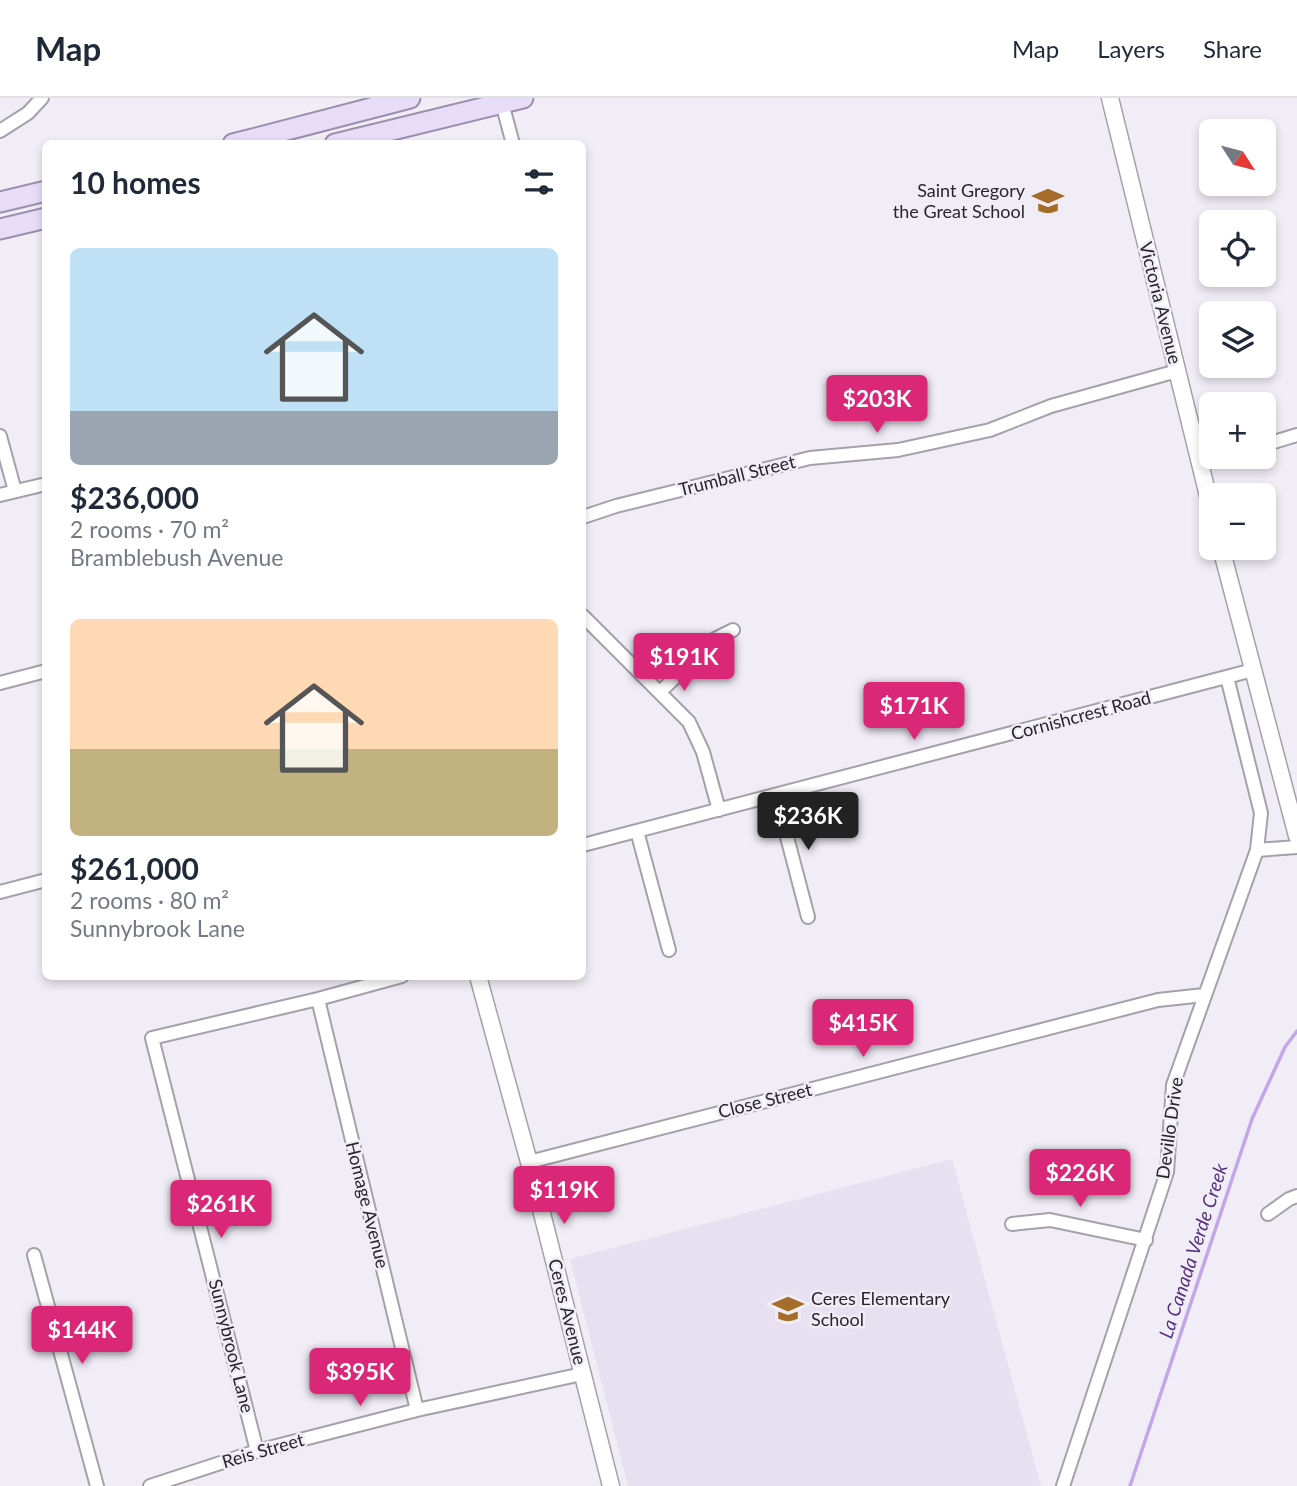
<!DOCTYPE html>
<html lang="en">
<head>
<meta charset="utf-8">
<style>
	:root { --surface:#fff; --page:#f6f6f7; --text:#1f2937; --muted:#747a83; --line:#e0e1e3; --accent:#db2777 }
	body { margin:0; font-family:Lato,sans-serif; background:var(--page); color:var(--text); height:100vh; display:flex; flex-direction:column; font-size:26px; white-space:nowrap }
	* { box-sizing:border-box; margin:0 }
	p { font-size:23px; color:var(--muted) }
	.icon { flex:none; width:38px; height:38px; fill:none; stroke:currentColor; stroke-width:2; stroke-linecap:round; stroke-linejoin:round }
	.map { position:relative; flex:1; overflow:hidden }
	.sheet { position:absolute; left:42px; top:42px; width:544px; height:840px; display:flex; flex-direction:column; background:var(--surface); border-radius:10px; box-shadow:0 4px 10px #0003 }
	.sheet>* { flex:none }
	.needle { width:46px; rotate:126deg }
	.fabs { position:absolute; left:1199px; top:21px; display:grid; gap:14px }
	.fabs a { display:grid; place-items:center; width:77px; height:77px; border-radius:10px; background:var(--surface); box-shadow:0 4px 10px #0003; font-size:35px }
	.price { position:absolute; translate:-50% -60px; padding:0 16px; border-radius:7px; background:var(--accent); color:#fff; font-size:23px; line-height:46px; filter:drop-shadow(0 2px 4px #0008) }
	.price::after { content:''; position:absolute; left:50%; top:42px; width:21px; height:16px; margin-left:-10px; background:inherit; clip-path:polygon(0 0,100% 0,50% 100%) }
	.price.selected { background:#222; color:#fff }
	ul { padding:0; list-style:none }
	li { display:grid; align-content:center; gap:14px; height:371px; padding:0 28px }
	li span { display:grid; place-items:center; height:217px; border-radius:10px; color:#555 }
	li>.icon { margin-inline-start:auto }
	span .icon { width:126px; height:126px; fill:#fffc; stroke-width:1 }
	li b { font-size:30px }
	h2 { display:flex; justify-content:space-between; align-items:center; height:84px; padding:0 28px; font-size:30px }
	header { display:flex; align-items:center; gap:42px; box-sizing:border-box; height:98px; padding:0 35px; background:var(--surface); border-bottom:2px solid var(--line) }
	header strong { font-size:33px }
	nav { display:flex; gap:38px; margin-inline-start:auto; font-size:24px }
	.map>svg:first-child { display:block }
	.built { fill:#e6e0f0 }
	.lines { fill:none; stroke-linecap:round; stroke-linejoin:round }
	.stream { stroke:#c3a6ea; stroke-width:3.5 }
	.minor-casing { stroke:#a4a1aa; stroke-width:16 }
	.tertiary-casing { stroke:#a4a1aa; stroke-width:19 }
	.primary-casing { stroke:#9b8fad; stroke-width:23 }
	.minor { stroke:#fff; stroke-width:12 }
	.tertiary { stroke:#fff; stroke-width:16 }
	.primary { stroke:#e8ddf8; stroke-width:19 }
	.labels { text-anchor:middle; stroke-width:5; stroke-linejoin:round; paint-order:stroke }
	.poi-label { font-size:18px; fill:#28262a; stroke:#f1edf7; text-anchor:end }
	.street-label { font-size:18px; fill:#28262a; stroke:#f1edf7 }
	.water-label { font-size:19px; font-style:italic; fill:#57307f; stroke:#f1edf7 }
</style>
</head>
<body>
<header>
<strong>Map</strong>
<nav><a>Map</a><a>Layers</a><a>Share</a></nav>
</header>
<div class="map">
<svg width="1297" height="1388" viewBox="0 0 1297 1388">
	<rect width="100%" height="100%" fill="#f1edf7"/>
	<path class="built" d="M952 1061 1041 1388H628L570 1161Z"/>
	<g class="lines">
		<path class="stream" d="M1130 1388 1252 1021 1285 949 1297 933"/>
		<defs>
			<path id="minor" d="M502 5 513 46
				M0 33 28 15 42 0
				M0 338 15 393
				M1264 347 1297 337
				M1199 366 1224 359
				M0 397 46 386
				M583 419 616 408 810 360 898 352 990 332 1051 308 1177 273
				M583 518 689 624 703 654 719 712
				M1227 579 1261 715 1257 752
				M0 585 46 573
				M660 594 715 541 733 532
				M776 697 808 819
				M637 733 669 852
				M583 747 1253 572
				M0 794 46 782
				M318 901 417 1312
				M529 1064 1158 902 1204 897
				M1268 1116 1289 1101 1297 1098
				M1012 1126 1050 1122 1146 1142
				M34 1157 97 1388
				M257 1353 152 940 318 901 402 878
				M150 1388 257 1353 417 1312 582 1276
				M1063 1388 1167 1074 1173 987 1257 752 1297 749"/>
			<path id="tertiary" d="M1110 0 1211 410
				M1221 450 1297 738
				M478 878 529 1064 611 1388"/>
			<path id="primary" d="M233 46 410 0
				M335 46 523 0
				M0 104 46 93
				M0 131 46 120"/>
		</defs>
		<use href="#minor" class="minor-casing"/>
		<use href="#tertiary" class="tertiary-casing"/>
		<use href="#primary" class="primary-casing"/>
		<use href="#minor" class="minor"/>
		<use href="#tertiary" class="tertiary"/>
		<use href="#primary" class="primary"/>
	</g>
	<defs>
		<symbol id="school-bare" viewBox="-9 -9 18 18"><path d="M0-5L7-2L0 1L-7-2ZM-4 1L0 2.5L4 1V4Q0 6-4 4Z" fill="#a56c2a" stroke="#f1edf7" stroke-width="2.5" paint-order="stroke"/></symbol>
	</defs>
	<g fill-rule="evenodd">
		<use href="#school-bare" x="1026" y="81" width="44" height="44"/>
		<use href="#school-bare" x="766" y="1189" width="44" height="44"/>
	</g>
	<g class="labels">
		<g class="poi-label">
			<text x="1025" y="99">Saint Gregory<tspan x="1025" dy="21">the Great School</tspan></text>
			<text x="811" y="1207" text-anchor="start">Ceres Elementary<tspan x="811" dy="21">School</tspan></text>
		</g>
		<g class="street-label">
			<text transform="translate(1160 205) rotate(76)" y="6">Victoria Avenue</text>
			<text transform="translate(737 378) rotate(-14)" y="6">Trumball Street</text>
			<text transform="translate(1081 618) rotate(-15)" y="6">Cornishcrest Road</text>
			<text transform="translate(765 1003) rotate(-14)" y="6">Close Street</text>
			<text transform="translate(1170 1030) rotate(-82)" y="6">Devillo Drive</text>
			<text transform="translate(367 1107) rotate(76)" y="6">Homage Avenue</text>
			<text transform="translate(567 1214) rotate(76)" y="6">Ceres Avenue</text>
			<text transform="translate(231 1248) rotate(76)" y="6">Sunnybrook Lane</text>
			<text transform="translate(263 1353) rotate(-16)" y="6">Reis Street</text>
		</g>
		<g class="water-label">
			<text transform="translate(1193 1153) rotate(-72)" y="7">La Canada Verde Creek</text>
		</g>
	</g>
</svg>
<div class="fabs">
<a><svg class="needle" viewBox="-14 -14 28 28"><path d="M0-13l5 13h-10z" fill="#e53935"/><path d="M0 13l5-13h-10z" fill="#747a83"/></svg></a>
<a><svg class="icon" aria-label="locate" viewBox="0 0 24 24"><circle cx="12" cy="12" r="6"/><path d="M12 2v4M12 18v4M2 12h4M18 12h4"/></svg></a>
<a><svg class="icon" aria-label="layers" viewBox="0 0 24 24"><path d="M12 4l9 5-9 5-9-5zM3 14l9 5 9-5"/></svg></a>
<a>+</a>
<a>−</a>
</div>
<b class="price" style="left:877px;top:337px">$203K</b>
<b class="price" style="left:684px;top:595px">$191K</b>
<b class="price" style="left:914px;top:644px">$171K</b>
<b class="price selected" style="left:808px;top:754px">$236K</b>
<b class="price" style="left:863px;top:961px">$415K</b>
<b class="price" style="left:1080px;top:1111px">$226K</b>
<b class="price" style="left:564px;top:1128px">$119K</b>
<b class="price" style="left:221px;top:1142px">$261K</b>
<b class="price" style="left:82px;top:1268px">$144K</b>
<b class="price" style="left:360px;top:1310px">$395K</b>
<section class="sheet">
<h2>10 homes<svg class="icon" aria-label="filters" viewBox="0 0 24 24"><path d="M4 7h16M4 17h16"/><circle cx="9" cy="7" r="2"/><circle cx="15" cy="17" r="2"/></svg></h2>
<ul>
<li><span style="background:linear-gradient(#bfe0f5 75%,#9aa5b1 0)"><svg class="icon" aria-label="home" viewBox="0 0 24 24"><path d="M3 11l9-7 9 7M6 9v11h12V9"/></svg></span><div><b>$236,000</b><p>2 rooms · 70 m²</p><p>Bramblebush Avenue</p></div></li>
<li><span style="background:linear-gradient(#ffd9b3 60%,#c2b280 0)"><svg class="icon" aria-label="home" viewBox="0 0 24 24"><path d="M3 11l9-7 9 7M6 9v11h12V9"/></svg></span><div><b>$261,000</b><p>2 rooms · 80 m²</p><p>Sunnybrook Lane</p></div></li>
</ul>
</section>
</div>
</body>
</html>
